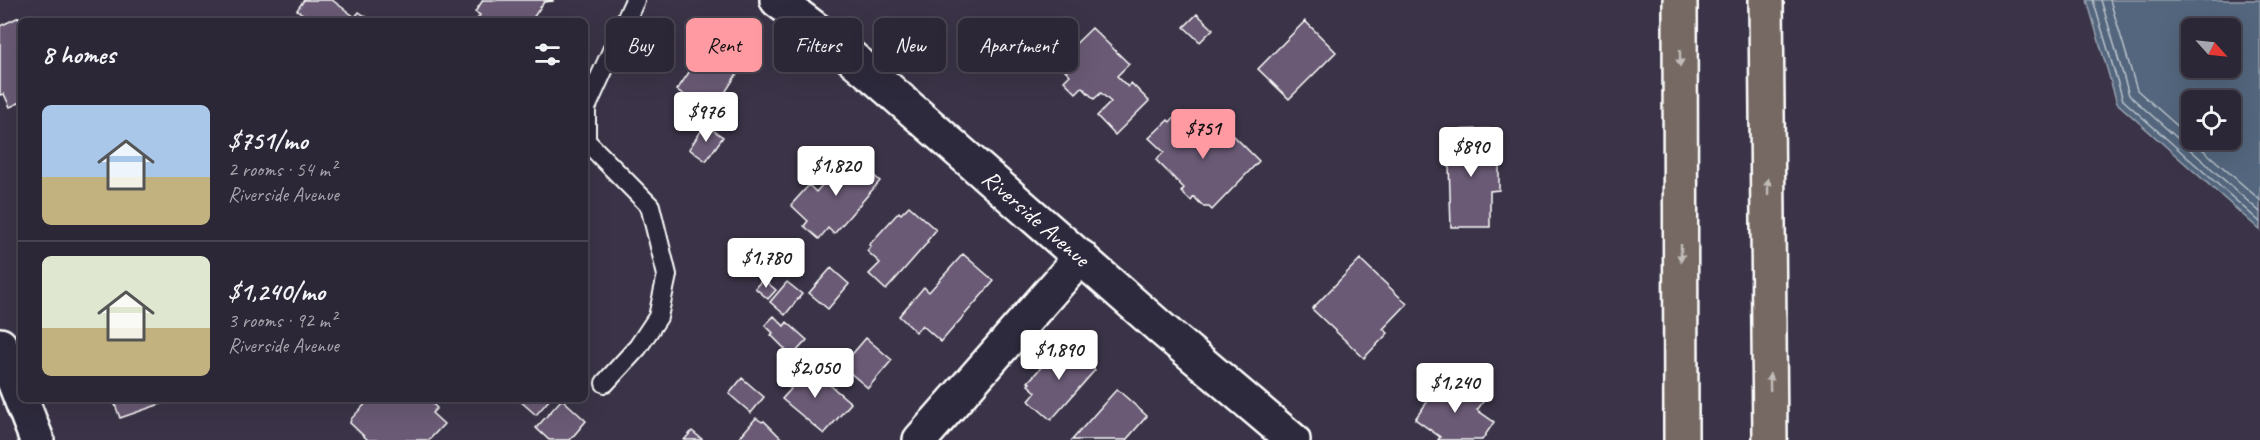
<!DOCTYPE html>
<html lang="en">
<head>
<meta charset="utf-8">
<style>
	:root { --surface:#2c2736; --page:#383342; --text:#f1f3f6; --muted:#a6a5ad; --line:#484451; --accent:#ff9aa2 }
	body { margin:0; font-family:Caveat,sans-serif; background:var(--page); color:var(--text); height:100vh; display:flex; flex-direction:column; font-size:22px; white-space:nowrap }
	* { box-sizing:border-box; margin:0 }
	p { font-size:20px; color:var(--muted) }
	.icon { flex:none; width:33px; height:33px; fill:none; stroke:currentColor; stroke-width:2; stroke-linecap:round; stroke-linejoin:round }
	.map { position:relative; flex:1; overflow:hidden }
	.drawer { position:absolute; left:18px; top:18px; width:570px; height:384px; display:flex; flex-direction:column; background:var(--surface); border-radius:9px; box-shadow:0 6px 24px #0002,0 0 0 2px var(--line) }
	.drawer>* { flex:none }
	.hud { position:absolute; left:606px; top:18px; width:570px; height:54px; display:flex; gap:12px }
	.needle { width:39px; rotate:117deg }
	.buttons { position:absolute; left:2181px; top:18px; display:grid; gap:12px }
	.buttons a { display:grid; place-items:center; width:60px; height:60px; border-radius:9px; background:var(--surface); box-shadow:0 6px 24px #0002,0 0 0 2px var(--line); font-size:30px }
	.price { position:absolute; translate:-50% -51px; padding:0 14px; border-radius:6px; background:#fff; color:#222; font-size:20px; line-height:39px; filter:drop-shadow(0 2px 3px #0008) }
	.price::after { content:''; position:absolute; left:50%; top:36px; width:18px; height:14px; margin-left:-9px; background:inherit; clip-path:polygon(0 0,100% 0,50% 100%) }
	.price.current { background:var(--accent); color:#111 }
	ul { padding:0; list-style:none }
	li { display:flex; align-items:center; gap:18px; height:150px; padding:0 24px }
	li+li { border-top:2px solid var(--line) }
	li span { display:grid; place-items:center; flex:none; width:168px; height:120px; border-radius:9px; color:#555 }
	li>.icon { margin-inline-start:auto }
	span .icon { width:72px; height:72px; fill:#fffc; stroke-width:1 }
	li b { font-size:26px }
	h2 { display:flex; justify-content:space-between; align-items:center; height:72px; padding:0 24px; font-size:26px }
	.tag { padding:0 21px; border-radius:9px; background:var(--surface); box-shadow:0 6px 24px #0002,0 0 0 2px var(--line); font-size:21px; line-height:54px }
	.tag.current { background:var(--accent); color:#111 }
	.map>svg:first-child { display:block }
	.water { fill:#52667d; stroke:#97a3b1; stroke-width:1.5; fill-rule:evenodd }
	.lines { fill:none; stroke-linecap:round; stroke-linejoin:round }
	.shore { stroke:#bac2cb; stroke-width:1.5 }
	.building { fill:#6a5a75; stroke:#fff; stroke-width:1.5 }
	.lane-casing { stroke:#fff; stroke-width:22 }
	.street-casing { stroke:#fff; stroke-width:38 }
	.secondary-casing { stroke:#fff; stroke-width:38 }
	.highway-casing { stroke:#fff; stroke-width:38 }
	.lane { stroke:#2f2a3d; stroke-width:18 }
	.street { stroke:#2f2a3d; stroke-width:33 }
	.secondary { stroke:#2f2a3d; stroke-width:33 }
	.highway { stroke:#766964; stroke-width:33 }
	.oneway { fill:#c1bcb9 }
	.labels { text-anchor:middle; stroke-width:4.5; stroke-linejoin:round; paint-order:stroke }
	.street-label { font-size:24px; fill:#fff; stroke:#2f2a3d }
</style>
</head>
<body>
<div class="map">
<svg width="2260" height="440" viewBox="0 0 2260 440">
	<rect width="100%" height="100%" fill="#3b3448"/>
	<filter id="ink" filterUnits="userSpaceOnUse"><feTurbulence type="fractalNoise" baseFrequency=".0167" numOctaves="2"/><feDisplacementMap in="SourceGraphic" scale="12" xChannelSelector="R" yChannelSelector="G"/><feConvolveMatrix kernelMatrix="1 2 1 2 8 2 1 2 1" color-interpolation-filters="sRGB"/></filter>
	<g filter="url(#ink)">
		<path class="water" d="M2087 0H2260V230L2117 103ZM2192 28H2230V68H2192ZM2192 100H2230V140H2192Z"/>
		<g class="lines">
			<path class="shore" d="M2093 0 2123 100 2260 222
				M2101 0 2129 95 2260 212
				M2110 0 2137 90 2192 139
				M2192 140 2260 200"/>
		</g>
		<path class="building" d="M304 0H332L355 17 359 12 371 20 313 21 297 10Z
			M483 0H553V1L544 2 531 21H476L480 15 475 12Z
			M1197 14 1213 29 1200 42 1184 27Z
			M19 17 21 21V102L10 107 4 94 0 95V26Z
			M1305 21 1336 52 1289 99 1258 69Z
			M1092 28 1129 64 1117 76 1128 87 1131 83 1149 101 1115 135 1097 116 1111 102 1101 93 1094 99 1082 87 1076 93 1064 81 1070 75 1057 62Z
			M706 47 740 69 709 118 692 107 695 102 677 90Z
			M1176 115 1192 131 1187 135 1190 137 1204 124 1206 126 1215 117 1259 161 1212 210 1209 207H1204L1194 197 1191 201 1181 192 1184 188 1156 160 1164 152 1149 138 1168 120 1170 122Z
			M705 125 723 137 706 161 689 149Z
			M1489 129V157H1499V190L1490 191V227H1451L1448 130Z
			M850 154 880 181 834 234 828 228 819 239 804 226 808 221 791 205 809 185 816 192Z
			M909 206 936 230 927 241 928 242 886 290 869 274 880 263 867 251 871 246 869 245 899 212 901 214Z
			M963 254 994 281 941 342 922 325 916 332 899 316 924 287 929 292Z
			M1360 259 1407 304 1383 329 1388 333 1364 358 1312 309Z
			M831 268 849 284 828 309 809 293Z
			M763 279 776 290 768 299 755 288Z
			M787 282 802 294 785 315 770 302Z
			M774 316 784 326 787 322 807 340 792 356 771 335 773 333 765 325Z
			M866 338 892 360 868 388 842 366Z
			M1065 344 1095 370 1051 420 1029 401 1036 392 1028 385 1030 383 1028 382 1054 353 1056 354Z
			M804 363 851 403 824 434 782 399 791 389 786 385Z
			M742 378 764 397 751 413 729 394Z
			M1460 380 1478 393 1476 397 1483 402 1477 410 1494 422 1482 440H1438L1440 437 1415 419 1440 384 1451 392Z
			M1117 389 1147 416 1126 440H1072Z
			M113 399H175L120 418Z
			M370 399H427L437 408 432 413 444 424 429 440H368L350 423 351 419Z
			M518 399H550L536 415Z
			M562 399 586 421 570 440H549L536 428Z
			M756 418 762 422 764 421 783 440H740L739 438Z
			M692 431 703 440H684Z"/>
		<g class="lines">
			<defs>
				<path id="lane" d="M605 383 638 347 658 317 667 275 650 206 586 141V108L635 0"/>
				<path id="street" d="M0 345 37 440
					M920 440 1081 257"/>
				<path id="secondary" d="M777 0 835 44 878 80 1163 330 1293 440"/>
				<path id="highway" d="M1680 0 1681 440
					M1766 0 1770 440"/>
			</defs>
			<use href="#lane" class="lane-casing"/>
			<use href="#street" class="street-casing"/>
			<use href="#secondary" class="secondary-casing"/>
			<use href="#highway" class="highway-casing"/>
			<use href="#lane" class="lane"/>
			<use href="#street" class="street"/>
			<use href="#secondary" class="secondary"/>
			<use href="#highway" class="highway"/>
		</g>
		<defs><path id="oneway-solid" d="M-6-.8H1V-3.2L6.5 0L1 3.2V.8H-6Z" transform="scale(1.5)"/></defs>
		<g class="oneway">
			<use href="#oneway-solid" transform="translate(1680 58) rotate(90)"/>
			<use href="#oneway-solid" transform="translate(1768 187) rotate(-91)"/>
			<use href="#oneway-solid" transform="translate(1681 253) rotate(90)"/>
			<use href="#oneway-solid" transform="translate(1770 382) rotate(-91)"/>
		</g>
	</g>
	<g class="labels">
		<g class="street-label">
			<text transform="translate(1036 218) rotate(41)" y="8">Riverside Avenue</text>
		</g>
	</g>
</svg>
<div class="buttons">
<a><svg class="needle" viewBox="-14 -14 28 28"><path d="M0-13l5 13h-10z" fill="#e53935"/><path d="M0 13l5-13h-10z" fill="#a6a5ad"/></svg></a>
<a><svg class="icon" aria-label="locate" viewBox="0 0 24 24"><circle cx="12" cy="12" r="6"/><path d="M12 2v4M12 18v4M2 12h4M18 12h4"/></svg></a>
</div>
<b class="price" style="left:706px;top:143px">$976</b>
<b class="price current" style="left:1203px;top:160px">$751</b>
<b class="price" style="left:1471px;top:178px">$890</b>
<b class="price" style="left:836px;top:197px">$1,820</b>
<b class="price" style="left:766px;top:289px">$1,780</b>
<b class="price" style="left:1059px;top:381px">$1,890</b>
<b class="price" style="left:815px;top:399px">$2,050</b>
<b class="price" style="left:1455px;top:414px">$1,240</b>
<div class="hud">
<a class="tag">Buy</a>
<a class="tag current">Rent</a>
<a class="tag">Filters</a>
<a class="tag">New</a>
<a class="tag">Apartment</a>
</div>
<section class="drawer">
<h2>8 homes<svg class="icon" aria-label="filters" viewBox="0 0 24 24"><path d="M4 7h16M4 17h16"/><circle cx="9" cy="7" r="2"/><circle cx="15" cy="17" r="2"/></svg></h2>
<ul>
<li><span style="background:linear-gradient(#a9c7e8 60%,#c2b280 0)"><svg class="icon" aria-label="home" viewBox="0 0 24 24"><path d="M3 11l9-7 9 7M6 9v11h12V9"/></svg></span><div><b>$751/mo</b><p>2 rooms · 54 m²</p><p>Riverside Avenue</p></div></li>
<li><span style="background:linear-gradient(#dfe7d0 60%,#c2b280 0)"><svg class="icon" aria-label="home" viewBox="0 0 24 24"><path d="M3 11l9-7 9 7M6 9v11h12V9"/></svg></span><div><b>$1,240/mo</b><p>3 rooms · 92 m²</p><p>Riverside Avenue</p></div></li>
</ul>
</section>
</div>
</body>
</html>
